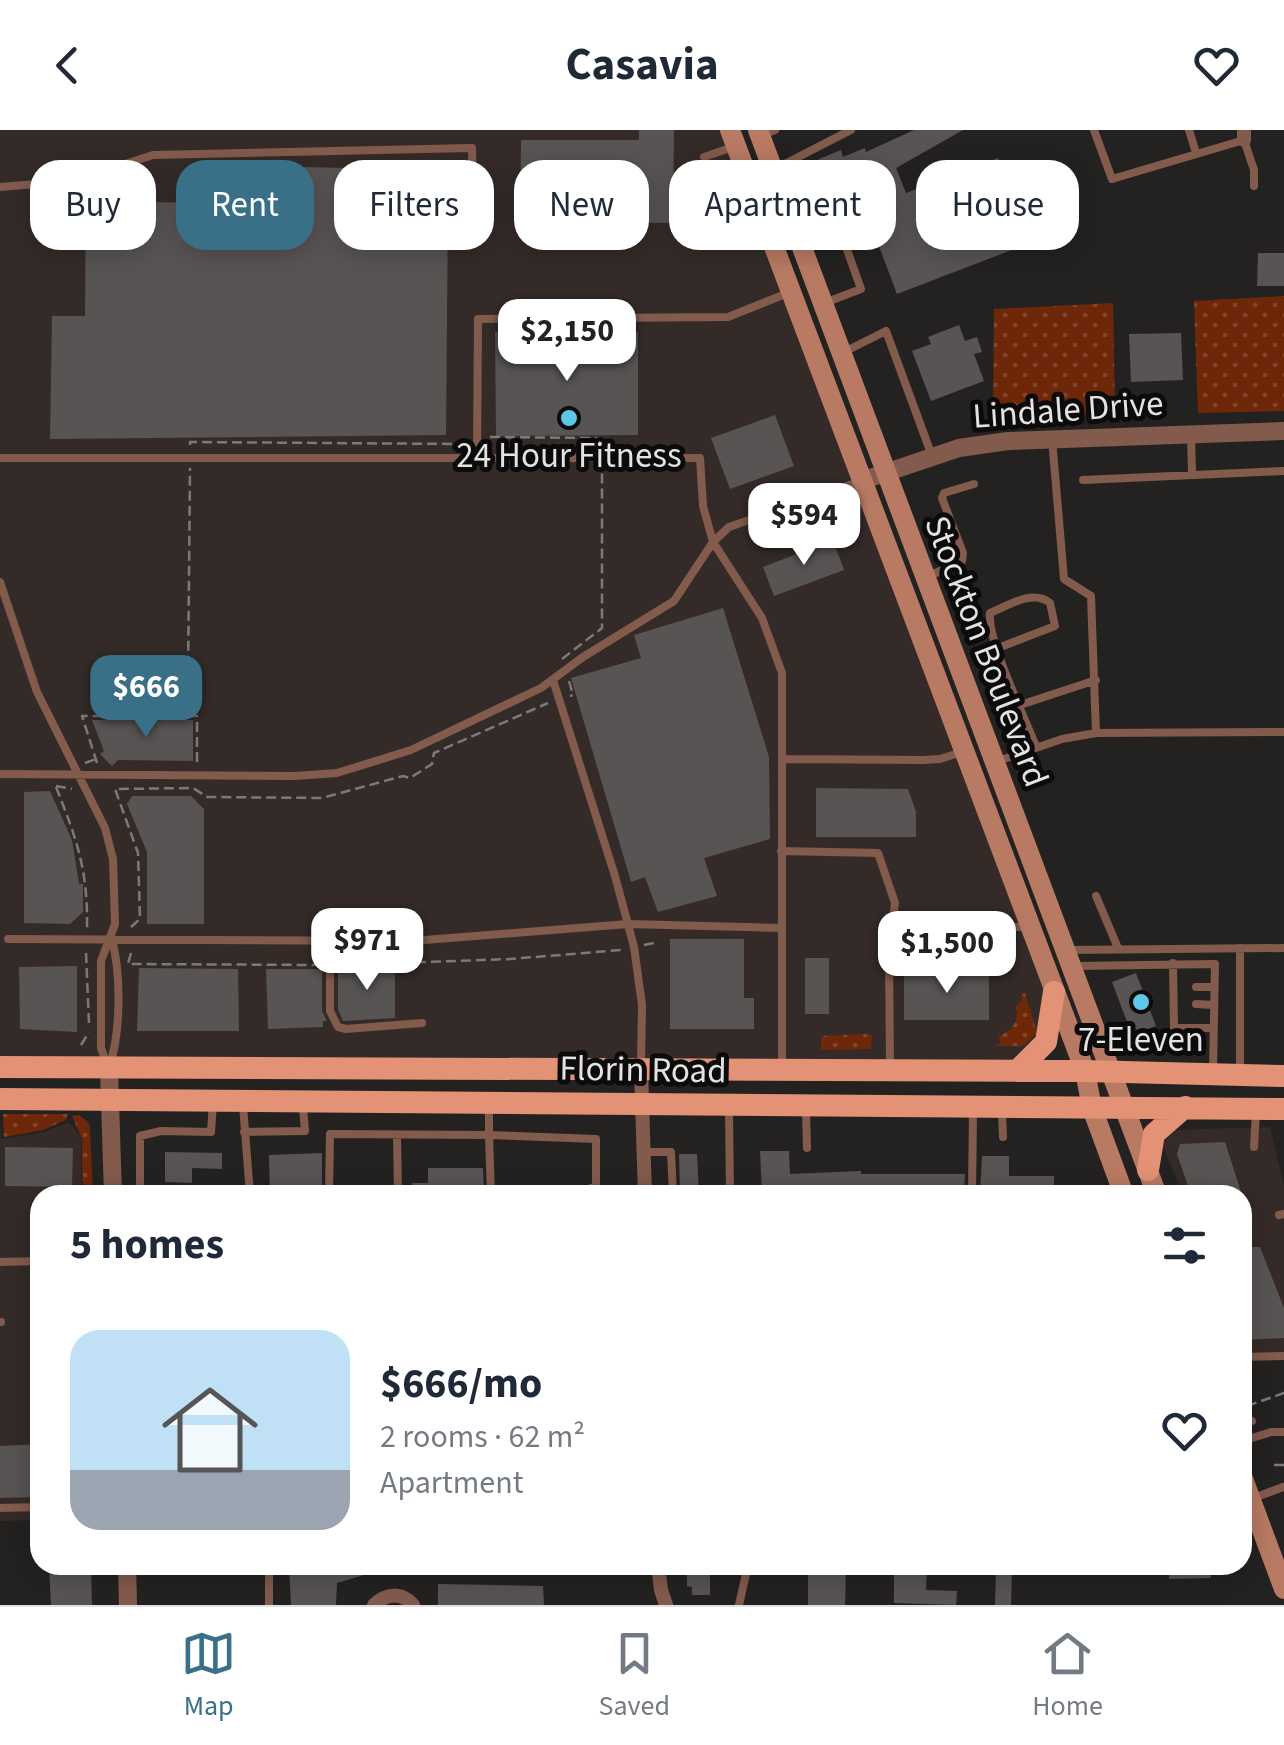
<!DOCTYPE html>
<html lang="en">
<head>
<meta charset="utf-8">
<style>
	:root { --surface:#fff; --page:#f2f2f3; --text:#1f2937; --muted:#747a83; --line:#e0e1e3; --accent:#3a7087 }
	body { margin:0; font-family:"Source Sans 3",sans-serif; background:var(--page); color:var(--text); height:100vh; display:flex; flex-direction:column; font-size:38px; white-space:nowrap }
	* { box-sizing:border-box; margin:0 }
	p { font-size:32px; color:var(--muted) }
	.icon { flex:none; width:55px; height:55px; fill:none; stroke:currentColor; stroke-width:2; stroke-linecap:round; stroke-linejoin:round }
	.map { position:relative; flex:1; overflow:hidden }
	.sheet { position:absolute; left:30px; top:1055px; width:1222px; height:390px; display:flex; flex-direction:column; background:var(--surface); border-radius:30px; box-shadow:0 5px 25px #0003 }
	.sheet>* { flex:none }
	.top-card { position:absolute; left:30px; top:30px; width:1225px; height:90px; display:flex; gap:20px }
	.price { position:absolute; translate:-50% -85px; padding:0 22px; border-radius:20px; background:#fff; color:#222; font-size:32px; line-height:65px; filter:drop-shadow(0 2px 5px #0008) }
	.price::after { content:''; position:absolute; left:50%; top:60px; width:30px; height:22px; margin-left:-15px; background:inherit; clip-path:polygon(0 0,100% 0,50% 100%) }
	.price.selected { background:var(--accent); color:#fff }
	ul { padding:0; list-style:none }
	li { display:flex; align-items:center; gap:30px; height:250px; padding:0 40px }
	li span { display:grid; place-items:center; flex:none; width:280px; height:200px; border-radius:30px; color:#555 }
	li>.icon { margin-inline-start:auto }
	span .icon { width:120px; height:120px; fill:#fffc; stroke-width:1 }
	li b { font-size:42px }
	h2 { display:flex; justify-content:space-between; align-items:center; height:120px; padding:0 40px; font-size:42px }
	.chip { padding:0 35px; border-radius:30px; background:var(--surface); box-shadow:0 5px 25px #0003; font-size:35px; line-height:90px }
	.chip.selected { background:var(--accent); color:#fff }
	header { display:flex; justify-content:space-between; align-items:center; height:130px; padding:0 40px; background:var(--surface); font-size:45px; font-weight:700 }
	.dock { display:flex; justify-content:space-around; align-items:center; height:140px; border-top:2px solid var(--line); background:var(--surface); font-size:28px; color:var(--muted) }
	.dock a { display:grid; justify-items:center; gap:5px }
	.dock .selected { color:var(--accent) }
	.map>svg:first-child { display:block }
	.built { fill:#342b28 }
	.grass { fill:url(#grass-dots) }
	.building { fill:#575453 }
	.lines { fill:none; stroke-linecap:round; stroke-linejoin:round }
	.path { stroke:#7c7a79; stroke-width:2.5; stroke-dasharray:10 5; stroke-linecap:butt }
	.service { stroke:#825b4d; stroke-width:8 }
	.minor { stroke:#825b4d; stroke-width:14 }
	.tertiary { stroke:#825b4d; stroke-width:18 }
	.secondary { stroke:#b97a63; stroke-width:20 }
	.primary { stroke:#e39275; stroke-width:22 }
	.poi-dot { fill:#5cc7e8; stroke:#0c0b0b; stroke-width:4 }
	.labels { text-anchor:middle; stroke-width:10; stroke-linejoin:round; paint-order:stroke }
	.street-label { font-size:35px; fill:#e5e3e2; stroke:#0c0b0b }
	.poi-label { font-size:35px; fill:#e5e3e2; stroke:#0c0b0b }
</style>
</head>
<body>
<header><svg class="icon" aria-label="back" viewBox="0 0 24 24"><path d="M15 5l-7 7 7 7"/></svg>Casavia<svg class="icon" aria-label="heart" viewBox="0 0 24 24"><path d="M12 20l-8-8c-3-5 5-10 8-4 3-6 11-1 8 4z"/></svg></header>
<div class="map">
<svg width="1284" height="1475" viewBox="0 0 1284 1475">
	<defs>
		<pattern id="grass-dots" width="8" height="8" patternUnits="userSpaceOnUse" patternTransform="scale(2.5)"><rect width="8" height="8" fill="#6e2708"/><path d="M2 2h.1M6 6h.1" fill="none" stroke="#83462c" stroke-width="1.8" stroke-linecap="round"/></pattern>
	</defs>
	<rect width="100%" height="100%" fill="#242221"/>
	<path class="built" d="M0 0H730L1054 862 1046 912 1017 941 0 934Z
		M69 992 81 1007V1050L85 1065H40V1390L0 1391V995L1 1009 45 1002Z
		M1270 997 1284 1056V1229L1243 1230 1242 1065H1182L1163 1015 1170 1000Z"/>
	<path class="grass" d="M1284 166V281L1198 283 1194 171Z
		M1113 173 1115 282 993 287 994 179Z
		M1021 863H1025L1037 903 1023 916H996L1001 912 998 906C1011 902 1020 891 1016 877L1022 870Z
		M868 904 872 905 871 919 821 920V906Z
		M3 984H68L66 990 43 1000 4 1007Z
		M79 985 89 993 90 1000 93 1065H87L82 1050V1009L72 986Z"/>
	<path class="building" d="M639 0H674L673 93 520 91 521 10H639Z
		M914 0H963L896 38 906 63 998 28 1030 113 897 164 860 66 837 75 819 29 841 20 843 27 865 18 866 22Z
		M212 35 349 38 350 69 448 72 446 305 50 309 52 186H85L86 71 211 73Z
		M1258 123H1284V156H1257Z
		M959 195 965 211 977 207 982 222 974 224 984 251 931 271 912 221 931 214 928 207Z
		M495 202H638V305L496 306Z
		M1181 203 1183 250 1131 252 1129 204Z
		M775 285 794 336 730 359 711 308Z
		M833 410 844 440 774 466 763 437Z
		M723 478 769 627 770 709 704 728 717 766 658 782 645 747 631 752 571 548 641 528 634 505Z
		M92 590H193V631L118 630 112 636 100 624 104 621Z
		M816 658 908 659 916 682V707H816Z
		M50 661 72 710 79 754H83V782L70 794 24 793V662Z
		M132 666H191L204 679V794H147V722L127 674Z
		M670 809H744V868H754V899H670Z
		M805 828H829V884H805Z
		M77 836V902L20 899 19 837Z
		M341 837H395V888L343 891 338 879V839Z
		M139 838 238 839 239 901H137Z
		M266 839H322V881L327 891H323V897L268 899Z
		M904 841H989V890H904Z
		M1136 843 1156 896 1132 905 1112 852Z
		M1225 1012 1242 1065H1191L1177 1024 1180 1014Z
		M5 1017 73 1018 72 1057 5 1056Z
		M760 1021H789L790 1044 861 1041V1044H965L964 1065H762Z
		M165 1022 222 1023V1039L192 1038V1053L165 1052Z
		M322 1023V1065H270L269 1025Z
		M679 1024H697L699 1065H680Z
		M982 1026H1009V1046H1054V1065H980Z
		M428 1038H483L484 1065H412V1053H428Z
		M1242 1117H1260L1284 1178V1208L1242 1210Z
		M40 1314V1367L0 1368V1316Z
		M49 1435H91L92 1475H51Z
		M289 1435H388V1438L337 1453 336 1475H291Z
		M687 1435H710V1465H692V1457L687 1456Z
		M894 1435H927L926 1460 957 1461 956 1475 894 1473Z
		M1169 1435H1211V1448L1169 1449Z
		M808 1439 846 1440 845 1475H808Z
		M996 1440H1012L1011 1475H995Z
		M438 1454 543 1456 544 1475H438Z"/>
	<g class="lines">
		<path class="path" d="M490 307 599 308V315
			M190 315V312L459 314 467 309
			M562 529 602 498V338
			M569 551 573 565 570 566
			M188 586H197V632
			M85 633 96 629
			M97 633 82 586H188L179 569 188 551 190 338
			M56 656 72 659
			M56 657C77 710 88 740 87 798
			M131 797 140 789 138 723 115 659 193 658 207 667 322 668 403 646 410 648 432 634 434 623 548 573
			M644 815 654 813
			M86 823 89 894
			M131 823 128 834 318 835
			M341 835 510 829 621 820
			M81 915 89 902
			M1247 1276 1284 1263
			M1274 1335H1284"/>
		<path class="service" d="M1094 0 1112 49 1244 10 1254 40V56
			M1189 0 1196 23
			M760 6 775 0
			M704 27 733 17
			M773 40 851 0
			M0 57 72 51 153 25 472 18 474 108
			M827 172 861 159 834 83
			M844 222 886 201 932 326
			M1191 304 1192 344
			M1052 309 1064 449 1091 466 1096 603
			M0 328H700L703 376 713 412 762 488 782 543V939
			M477 328 478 189 728 187 788 163
			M1083 350 1284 341
			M929 446 962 431 963 423 942 368 944 363 974 354
			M0 452 37 562 105 698 113 729 115 794 101 831V918L107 935
			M998 518 1055 496 1050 473C1033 459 1009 475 990 483 987 511 1025 587 1036 617
			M553 550 615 746 634 817 642 875 641 936
			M1020 575 1096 550
			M783 629 923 630 940 629 962 622
			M998 631 1062 609 1096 603 1284 602
			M0 644 295 646 337 643 411 620 541 558 583 527 674 471 713 412 729 397 861 351
			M781 721 878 723 895 773 889 820 890 938
			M1096 766 1118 818
			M892 797H1028
			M8 809 412 811 628 794 781 798
			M330 811V881L338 897 346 899 422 893
			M1069 820 1284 818
			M1173 833 1174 898H1213
			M1075 836 1215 834 1213 940
			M1196 857H1214
			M1196 874 1214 875
			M110 934C121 901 121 843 112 810
			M1240 944V818
			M243 975 250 1065
			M729 980 730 1065
			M806 980 807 1018
			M1002 981 1003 1007
			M244 1002 305 1001 303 976
			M397 1005 398 1065
			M1254 1017 1256 981
			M644 1022H671L673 1065
			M112 1063 140 1062
			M140 1065V1006L161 1001 211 1002 213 972
			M329 1065 330 1004 489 1005V976
			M491 1065 489 1005 596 1009V1056L573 1065
			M972 1065 973 982
			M1279 1085 1284 1084
			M0 1132 40 1131
			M0 1192H1
			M1242 1227 1284 1226
			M1242 1294 1252 1291
			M1242 1311 1271 1302H1284
			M1251 1369 1283 1357
			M0 1378 40 1377
			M269 1435V1475
			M739 1475 748 1435"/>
		<path class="minor" d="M1244 0V10
			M641 940 645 1065
			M658 1435 661 1460 666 1475
			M374 1475C386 1463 402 1462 413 1475"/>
		<path class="tertiary" d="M861 351 959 318 1008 311 1284 301
			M109 939 113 1065
			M127 1435 128 1475"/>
		<path class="secondary" d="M730 0 1085 941 1092 978 1124 1065
			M758 0 1157 1065
			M1242 1346 1284 1459"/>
		<path class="primary" d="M0 937 1085 941 1284 946
			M1017 941 1046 912 1054 862
			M0 969 1284 979
			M1148 1040 1154 1004 1185 977"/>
	</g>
	<g class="poi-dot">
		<circle cx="569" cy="288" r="10"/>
		<circle cx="1141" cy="872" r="10"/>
	</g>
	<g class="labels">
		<g class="street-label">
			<text transform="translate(1068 279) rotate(-4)" y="12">Lindale Drive</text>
			<text transform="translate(987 521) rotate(69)" y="12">Stockton Boulevard</text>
			<text transform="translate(643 939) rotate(1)" y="12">Florin Road</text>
		</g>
		<g class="poi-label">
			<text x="569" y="337">24 Hour Fitness</text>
			<text x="1141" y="921">7-Eleven</text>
		</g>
	</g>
</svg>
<b class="price" style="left:567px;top:254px">$2,150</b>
<b class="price" style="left:804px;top:438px">$594</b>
<b class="price selected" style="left:146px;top:610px">$666</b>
<b class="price" style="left:367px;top:863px">$971</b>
<b class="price" style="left:947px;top:866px">$1,500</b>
<div class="top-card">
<a class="chip">Buy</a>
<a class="chip selected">Rent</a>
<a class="chip">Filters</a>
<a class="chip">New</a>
<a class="chip">Apartment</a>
<a class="chip">House</a>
</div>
<section class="sheet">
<h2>5 homes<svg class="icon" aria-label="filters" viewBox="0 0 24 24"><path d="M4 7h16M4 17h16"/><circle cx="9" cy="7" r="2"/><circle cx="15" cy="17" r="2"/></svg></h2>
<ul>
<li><span style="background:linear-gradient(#bfe0f5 70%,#9aa5b1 0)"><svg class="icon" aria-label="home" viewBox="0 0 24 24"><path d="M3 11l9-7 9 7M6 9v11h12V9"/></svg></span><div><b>$666/mo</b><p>2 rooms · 62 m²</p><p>Apartment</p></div><svg class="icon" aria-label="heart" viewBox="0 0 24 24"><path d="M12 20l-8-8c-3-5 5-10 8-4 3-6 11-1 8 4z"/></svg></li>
</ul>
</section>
</div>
<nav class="dock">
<a class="selected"><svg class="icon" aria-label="map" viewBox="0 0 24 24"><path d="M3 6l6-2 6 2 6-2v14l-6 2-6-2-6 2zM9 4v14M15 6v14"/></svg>Map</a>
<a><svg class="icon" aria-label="saved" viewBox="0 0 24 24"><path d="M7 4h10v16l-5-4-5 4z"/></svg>Saved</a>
<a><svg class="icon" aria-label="home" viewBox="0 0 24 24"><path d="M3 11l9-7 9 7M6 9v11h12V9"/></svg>Home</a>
</nav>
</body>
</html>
